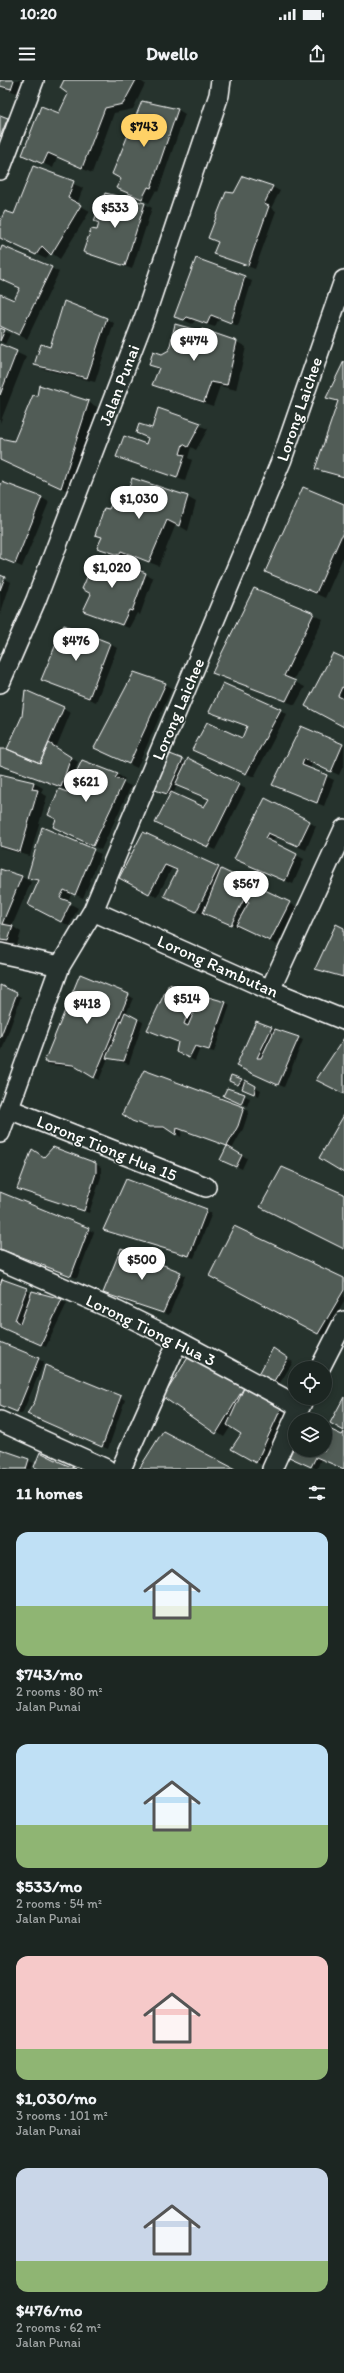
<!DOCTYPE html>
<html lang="en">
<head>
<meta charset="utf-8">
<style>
	:root { --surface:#1c2622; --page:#252e2a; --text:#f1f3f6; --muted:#a0a5a5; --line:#3a4340; --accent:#ffd166 }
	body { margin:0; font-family:Itim,sans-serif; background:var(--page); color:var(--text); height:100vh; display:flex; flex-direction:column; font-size:15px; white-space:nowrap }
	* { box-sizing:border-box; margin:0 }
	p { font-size:13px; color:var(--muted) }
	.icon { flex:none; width:22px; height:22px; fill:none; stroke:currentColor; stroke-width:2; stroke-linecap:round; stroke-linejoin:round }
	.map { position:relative; height:1389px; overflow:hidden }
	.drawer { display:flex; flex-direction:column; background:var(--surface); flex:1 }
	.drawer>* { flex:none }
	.buttons { position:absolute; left:288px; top:1281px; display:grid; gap:8px }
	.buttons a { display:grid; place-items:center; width:44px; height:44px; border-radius:50%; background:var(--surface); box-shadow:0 2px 6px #0003,0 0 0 1px var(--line); font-size:20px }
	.price { position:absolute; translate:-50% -34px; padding:0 9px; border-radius:14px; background:#fff; color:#222; font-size:13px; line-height:26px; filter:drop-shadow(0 1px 2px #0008) }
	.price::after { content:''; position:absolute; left:50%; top:24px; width:12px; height:9px; margin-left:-6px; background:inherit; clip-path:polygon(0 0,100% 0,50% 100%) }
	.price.active { background:var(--accent); color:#111 }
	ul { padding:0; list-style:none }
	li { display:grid; align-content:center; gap:8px; height:212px; padding:0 16px }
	li span { display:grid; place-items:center; height:124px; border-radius:12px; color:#555 }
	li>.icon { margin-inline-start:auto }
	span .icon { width:72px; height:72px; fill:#fffc; stroke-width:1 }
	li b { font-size:17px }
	h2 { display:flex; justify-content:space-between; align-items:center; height:48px; padding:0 16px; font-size:17px }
	.status { display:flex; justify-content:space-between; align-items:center; height:28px; padding:0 20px; background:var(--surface); direction:ltr }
	.status svg { height:11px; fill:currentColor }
	header { display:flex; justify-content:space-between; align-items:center; height:52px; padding:0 16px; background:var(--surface); font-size:18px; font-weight:700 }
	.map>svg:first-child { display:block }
	.shadow { fill:#0007; fill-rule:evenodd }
	.building { fill:#515c57; stroke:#fff }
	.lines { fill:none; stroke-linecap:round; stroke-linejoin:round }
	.minor-casing { stroke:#fff; stroke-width:22 }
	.minor { stroke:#26332d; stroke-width:19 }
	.labels { text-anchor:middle; stroke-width:3; stroke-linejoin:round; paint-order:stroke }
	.street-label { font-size:17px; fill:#fff; stroke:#26332d }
</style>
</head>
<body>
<div class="status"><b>10:20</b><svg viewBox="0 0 49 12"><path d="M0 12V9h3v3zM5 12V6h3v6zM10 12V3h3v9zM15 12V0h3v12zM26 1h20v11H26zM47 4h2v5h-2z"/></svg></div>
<header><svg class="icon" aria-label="menu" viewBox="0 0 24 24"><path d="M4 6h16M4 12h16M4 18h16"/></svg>Dwello<svg class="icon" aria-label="share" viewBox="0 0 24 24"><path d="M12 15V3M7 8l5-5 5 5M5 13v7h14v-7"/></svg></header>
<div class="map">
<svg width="344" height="1389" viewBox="0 0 344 1389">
	<rect width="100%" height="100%" fill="#26332d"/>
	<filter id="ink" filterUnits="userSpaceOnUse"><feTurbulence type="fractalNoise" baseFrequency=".025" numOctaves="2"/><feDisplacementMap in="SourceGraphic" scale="8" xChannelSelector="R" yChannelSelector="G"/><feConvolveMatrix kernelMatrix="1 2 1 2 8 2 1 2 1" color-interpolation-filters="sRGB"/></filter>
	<g filter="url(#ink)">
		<path class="shadow" d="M0 0H25L20 14 0 7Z
			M65 0H139L145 4 133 29 114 33 92 93 57 77 53 88 23 74 59 34 69 14Z
			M177 29 185 34 158 112 156 110 149 123 117 108Z
			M0 36 12 41 0 69Z
			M34 87 83 108 77 124 90 131 60 179 50 172 46 179 0 157V144L14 135Z
			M272 107 280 111 271 128 276 131 255 189 214 174 219 163 209 158 235 114Z
			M105 114 145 124 152 128 132 189 84 171 97 151Z
			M0 174 51 188 59 192 27 259 0 246V215L14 221 21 208 0 199Z
			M197 180 252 201 238 246 219 238 215 247 195 241 192 244 176 236Z
			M106 239 114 243 95 302 43 289 36 284 50 268Z
			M0 249 10 254 5 264 0 261Z
			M202 250 237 262 246 267 236 310 220 306 213 326 162 309 153 304 159 290 150 284Z
			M0 265 26 277 0 343Z
			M344 283V399L316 388 339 323 327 317Z
			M88 322 97 327 70 412 0 380V361L15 362Z
			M159 329 208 349 196 370 191 367 188 378 192 380 185 401 117 376 146 366 149 359 137 353 153 349Z
			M0 410 42 418 49 422 22 487 0 478Z
			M187 417 196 422 188 451 176 444 159 486 130 475 129 480 99 468 103 458 96 454 109 430 125 422Z
			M344 425V475L325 518 266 491Z
			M145 494 153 498 140 535 137 533 129 548 85 531Z
			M0 496 11 502 0 535Z
			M255 509 323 539 293 601 305 607 295 625 213 593Z
			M110 564 117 568 96 622 42 600Z
			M344 579V646L307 625Z
			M165 604 172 608 137 688 96 668Z
			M26 612 71 632 56 668 78 682 71 702 117 694 125 699 122 702 131 706 101 770 54 747 69 711 0 685V672L8 670 23 636Z
			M280 630 287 634 254 697 193 670 242 660 247 647 211 632Z
			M301 647 344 666V684L339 695 312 683 310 689 334 700 324 726 273 705Z
			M189 679 246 709 215 770 164 747 170 716 153 709 182 680 187 683ZM177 705 209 719 205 728 173 714Z
			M0 695 34 703 43 708 41 713 47 716 30 776 0 768Z
			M265 719 316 746 306 770 275 757 272 763 304 779 293 804 235 779Z
			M43 749 101 774 83 818 72 813 67 822 78 828 69 846 37 828 39 802 28 797Z
			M144 754 219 788 297 827 277 865 240 846 239 848 205 833 204 835 173 820 177 791 172 788 157 817 128 802Z
			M0 790 22 797 31 802 12 846 21 852 17 865 0 863Z
			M336 846 344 849V899L316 888Z
			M170 905 201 919 225 922 230 925 214 972 200 968 195 981 183 975 179 962 148 950Z
			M0 906 21 917 2 970H0Z
			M128 915 133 918 126 934 143 942 129 984 108 978 99 1000 79 987 50 985 45 982Z
			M272 948 303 960 284 1007 243 989Z
			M241 1000 261 1010 259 1016 235 1003Z
			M227 1009 250 1018 247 1026 224 1016Z
			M244 1028 249 1031 243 1049 232 1069 247 1078 242 1089 222 1079 228 1066 182 1050 181 1057 169 1049H155L132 1041Z
			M95 1084 101 1087V1097L89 1133 18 1108Z
			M127 1101 212 1133 194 1178 104 1149Z
			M0 1113 94 1152 77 1198 0 1170Z
			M180 1193 185 1196 169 1235 104 1212Z
			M0 1196 3 1200 32 1213 67 1223 46 1267 0 1247Z
			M215 1199H344V1222L324 1256Z
			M0 1263 44 1282 22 1334 0 1324Z
			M273 1270 293 1282 280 1303 260 1294Z
			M190 1278 290 1329 264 1386 232 1369 242 1354 231 1346 224 1357 164 1317Z
			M120 1317 125 1320 108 1369 33 1336Z
			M327 1349 343 1356 344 1354V1389L321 1379 317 1389 290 1376 295 1367V1370H325V1354Z
			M0 1370 34 1383 31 1389H0Z"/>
		<path class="building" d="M0 0H14L11 9 0 6Z
			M64 0H136L123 24 105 28 82 88 48 73 43 84 22 75 41 26 59 33 68 14 60 8Z
			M142 21 178 29 151 108 148 107 142 119 116 108 121 99 112 94Z
			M0 35 8 38 0 57Z
			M33 86 74 101 68 118 81 125 51 175 42 166 36 175 0 158V141L5 131 14 134Z
			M243 96 273 106 264 124 269 126 248 186 213 174 218 162 208 158 226 112 234 113Z
			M105 113 145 123 125 186 83 172 91 149 97 150 99 143 94 141Z
			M2 166 52 187 19 255 0 246V214L14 220 20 208 0 199V171Z
			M196 178 245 196 231 243 211 235 207 244 187 237 184 240 174 237Z
			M64 221 107 238 87 298 34 285 41 264 50 267Z
			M175 244 200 251 202 249 237 261 227 305 211 302 204 322 152 305 159 288 149 285 153 271 162 274 169 270Z
			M0 248 5 250 0 261Z
			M0 264 17 271 0 315Z
			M344 281V397L315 389 338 321 326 318Z
			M39 305 89 321 61 408 0 380V358L14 361 33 315 37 316Z
			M158 328 201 343 188 367 183 364 180 374 185 375 177 398 116 377 124 356 146 364 148 358 136 353 139 344 152 348Z
			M132 398 188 416 179 446 167 440 149 482 121 471 119 475 97 468 102 457 95 455 104 428 109 429 114 418 125 421Z
			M2 402 42 417 15 484 0 478V407Z
			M303 407 344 424V450L316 513 265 492Z
			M97 474 146 493 132 531 129 530 122 545 83 531 91 514 82 509Z
			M0 495 5 497 0 510Z
			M254 508 314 533 284 596 296 601 286 621 212 593Z
			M64 545 110 563 89 618 41 600Z
			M333 573 344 578V608L342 607 338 616 344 619V647L305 626Z
			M134 592 166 603 129 684 94 668Z
			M223 603 281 629 246 694 192 670 207 642 242 658 247 646 209 632Z
			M25 610 64 627 40 683 7 669 22 636Z
			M301 646 343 664 331 692 304 679 302 685 327 695 317 723 272 705Z
			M49 663 71 677 61 707 0 685V669H7L40 683Z
			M170 674 183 679 167 714 152 709Z
			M188 678 239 704 208 767 155 743 171 712 204 727 209 719 175 705Z
			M82 680 118 694 115 698 124 701 93 766 53 747 56 739 48 735 59 709 67 712Z
			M0 694 34 702 32 709 38 710 20 772 0 766Z
			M265 718 310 741 298 766 268 753 265 758 297 774 285 801 234 779Z
			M42 747 94 769 75 815 64 810 60 818 71 822 61 842 28 825 39 800 27 798Z
			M143 752 219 787 196 832 164 816 177 790 165 785 149 814 119 798Z
			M0 789 22 796 2 844 13 846 8 861 0 860Z
			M221 789 290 822 270 861 236 845 249 822 244 819 231 845 203 833Z
			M336 844 344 848 343 897 315 889Z
			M80 894 129 914 94 998 73 985 44 982Z
			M169 904 195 914 184 944 188 946 201 915 226 922 209 970 195 966 189 978 176 972 178 962 147 950Z
			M0 905 17 913 0 958Z
			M125 932 138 939 124 981 106 978Z
			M256 941 272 947 257 978H261L275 949 299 957 278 1005 236 986Z
			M344 958V1014L316 1000Z
			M144 990 244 1027 238 1046 227 1066 177 1048 176 1055 164 1047H149L132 1041 122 1034Z
			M231 995 242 999 238 1005 229 1001Z
			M245 1000 256 1006 254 1014 242 1009Z
			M227 1008 245 1014 241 1024 223 1016Z
			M344 1035V1093L319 1078Z
			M227 1066 242 1075 236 1087 220 1080Z
			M53 1067 96 1083V1093L84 1131 17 1109 32 1069 44 1077Z
			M282 1087 344 1114V1169L260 1127Z
			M126 1099 207 1129 189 1176 103 1150Z
			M0 1112 89 1148 71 1196 0 1169Z
			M234 1146 344 1198V1210L318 1254 209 1196Z
			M121 1168 181 1192 163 1233 103 1213Z
			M2 1199 27 1208 15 1240 20 1244 32 1211 62 1219 41 1265 0 1247V1205Z
			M0 1262 39 1278 17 1332 0 1325Z
			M273 1268 288 1278 274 1301 259 1294Z
			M189 1276 245 1306 216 1354 163 1317Z
			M45 1285 121 1316 102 1367 27 1334 35 1321Z
			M245 1306 283 1324 256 1383 231 1369 241 1354 227 1345Z
			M344 1317V1351L330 1343Z
			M327 1348 342 1355 344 1352V1389L316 1377 311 1387 289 1377 295 1365V1370H325Z
			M163 1351 235 1389H139Z
			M0 1369 29 1379 26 1389H0Z
			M40 1372 60 1382 76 1389H39L34 1387Z"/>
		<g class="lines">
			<defs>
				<path id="minor" d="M0 90 34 0
					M0 603 36 520 145 236 219 15 221 0
					M93 831 270 910 344 940
					M0 873 60 886
					M270 910 344 749
					M9 1029 206 1107
					M0 1053 60 886 93 831 282 379 344 200
					M0 1180 119 1232 178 1261 300 1327
					M320 1288 344 1241
					M0 1341 106 1389
					M121 1389 178 1261
					M272 1389 304 1318"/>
			</defs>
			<use href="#minor" class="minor-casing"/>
			<use href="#minor" class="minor"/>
		</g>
	</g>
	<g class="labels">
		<g class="street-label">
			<text transform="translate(119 305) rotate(-69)" y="6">Jalan Punai</text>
			<text transform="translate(299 329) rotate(-71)" y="6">Lorong Laichee</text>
			<text transform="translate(178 629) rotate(-67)" y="6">Lorong Laichee</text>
			<text transform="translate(218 886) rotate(24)" y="6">Lorong Rambutan</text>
			<text transform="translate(107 1068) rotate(22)" y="6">Lorong Tiong Hua 15</text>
			<text transform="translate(151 1250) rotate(26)" y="6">Lorong Tiong Hua 3</text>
		</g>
	</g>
</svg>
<div class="buttons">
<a><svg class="icon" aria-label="locate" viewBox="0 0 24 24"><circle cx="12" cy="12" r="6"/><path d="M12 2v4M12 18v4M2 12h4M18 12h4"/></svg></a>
<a><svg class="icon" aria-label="layers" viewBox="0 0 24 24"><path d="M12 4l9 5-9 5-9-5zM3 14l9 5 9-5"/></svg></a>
</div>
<b class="price active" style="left:144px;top:68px">$743</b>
<b class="price" style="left:115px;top:149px">$533</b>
<b class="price" style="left:194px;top:282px">$474</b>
<b class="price" style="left:139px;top:440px">$1,030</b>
<b class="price" style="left:112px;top:509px">$1,020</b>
<b class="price" style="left:76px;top:582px">$476</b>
<b class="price" style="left:86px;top:723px">$621</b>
<b class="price" style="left:246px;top:825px">$567</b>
<b class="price" style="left:187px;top:940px">$514</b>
<b class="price" style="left:87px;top:945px">$418</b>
<b class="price" style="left:142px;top:1201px">$500</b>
</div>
<section class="drawer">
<h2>11 homes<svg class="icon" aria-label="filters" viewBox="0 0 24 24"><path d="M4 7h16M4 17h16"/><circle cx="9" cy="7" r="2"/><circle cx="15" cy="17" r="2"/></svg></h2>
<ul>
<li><span style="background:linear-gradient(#bfe0f5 60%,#8fb573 0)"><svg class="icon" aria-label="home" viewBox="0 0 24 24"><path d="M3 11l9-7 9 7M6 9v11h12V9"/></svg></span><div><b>$743/mo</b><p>2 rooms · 80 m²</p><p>Jalan Punai</p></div></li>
<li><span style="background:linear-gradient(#bfe0f5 65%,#8fb573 0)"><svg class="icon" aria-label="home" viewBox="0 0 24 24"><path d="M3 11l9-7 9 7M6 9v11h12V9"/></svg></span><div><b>$533/mo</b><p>2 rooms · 54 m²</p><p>Jalan Punai</p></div></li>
<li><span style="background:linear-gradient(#f6c9c9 75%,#8fb573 0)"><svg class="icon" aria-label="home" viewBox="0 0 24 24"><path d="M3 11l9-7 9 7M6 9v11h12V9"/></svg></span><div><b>$1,030/mo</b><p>3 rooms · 101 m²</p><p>Jalan Punai</p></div></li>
<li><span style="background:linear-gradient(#c9d6e8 75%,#8fb573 0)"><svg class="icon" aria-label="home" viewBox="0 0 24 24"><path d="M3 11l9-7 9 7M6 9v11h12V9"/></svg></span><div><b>$476/mo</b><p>2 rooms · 62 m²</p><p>Jalan Punai</p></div></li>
</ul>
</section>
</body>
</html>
